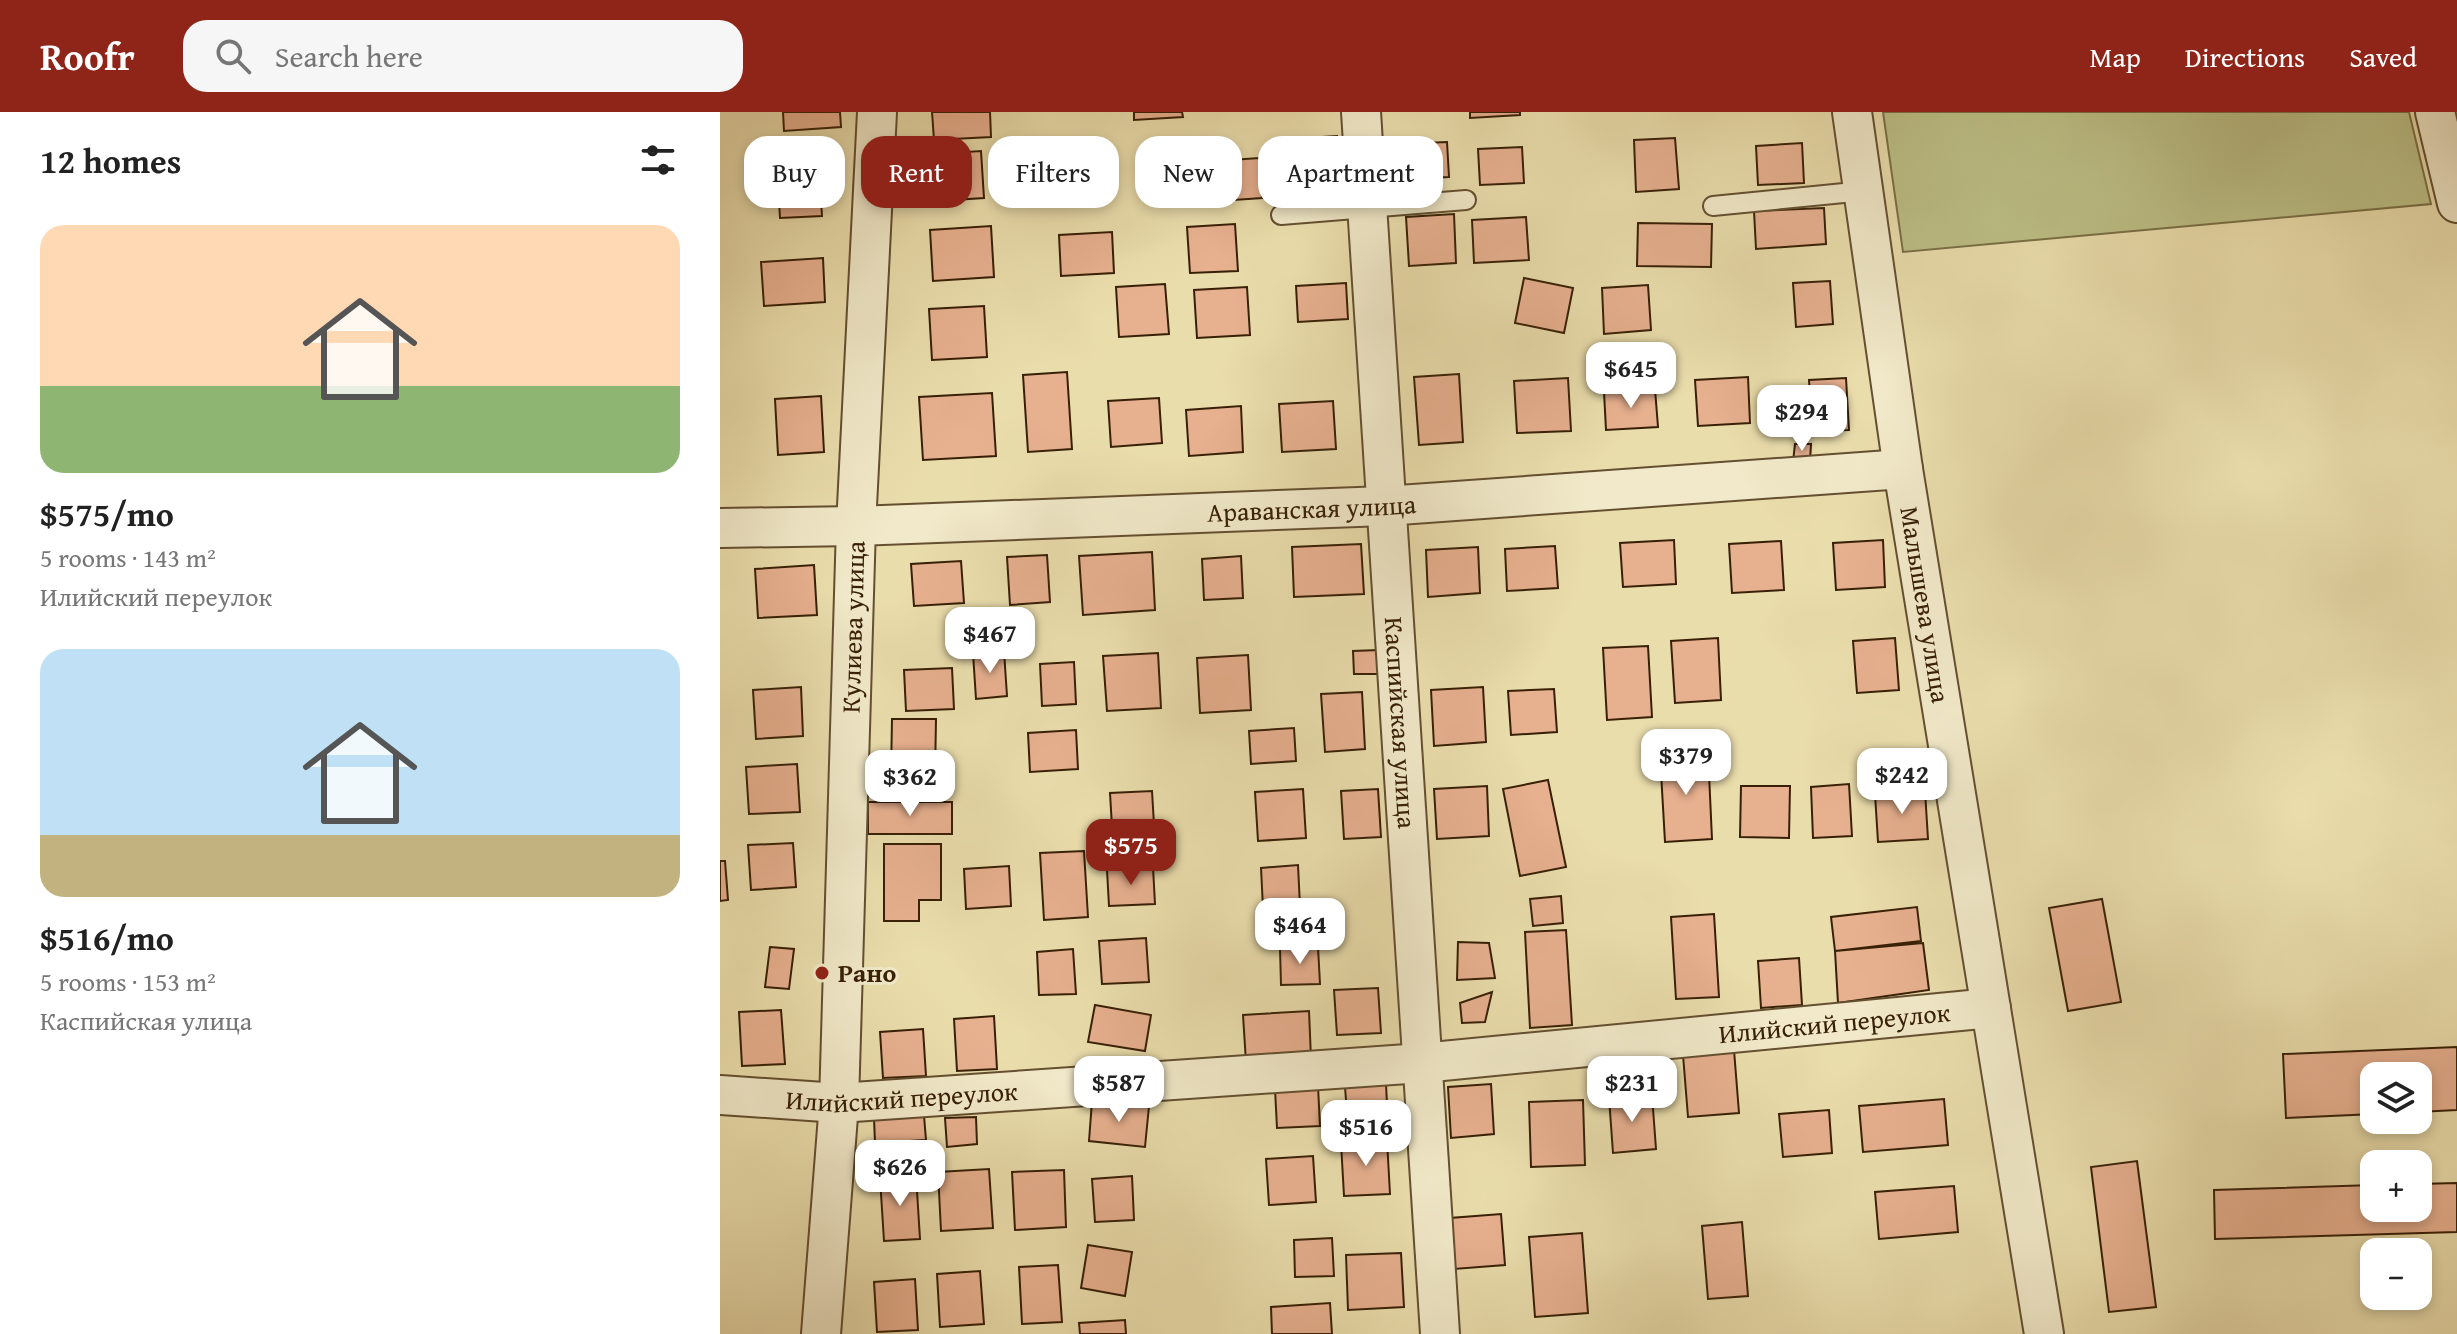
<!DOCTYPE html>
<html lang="en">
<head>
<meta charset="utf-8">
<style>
	:root { --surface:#fff; --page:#f6f6f6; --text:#222; --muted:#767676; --accent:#8f2418 }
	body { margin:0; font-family:"Gentium Book Plus",serif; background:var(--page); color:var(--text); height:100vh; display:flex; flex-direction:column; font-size:30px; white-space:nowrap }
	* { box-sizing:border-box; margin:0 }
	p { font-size:26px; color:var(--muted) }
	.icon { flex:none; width:44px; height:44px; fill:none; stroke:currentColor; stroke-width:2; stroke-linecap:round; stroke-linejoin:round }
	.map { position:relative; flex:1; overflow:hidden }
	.details { display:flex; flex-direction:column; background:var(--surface); width:720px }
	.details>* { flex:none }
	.guide { position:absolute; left:24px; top:24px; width:760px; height:72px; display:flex; gap:16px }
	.tools { position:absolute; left:1640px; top:950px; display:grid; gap:16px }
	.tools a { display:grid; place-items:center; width:72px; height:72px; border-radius:16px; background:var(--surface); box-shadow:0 4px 12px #0003; font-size:40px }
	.price { position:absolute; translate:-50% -68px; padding:0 18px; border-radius:16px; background:#fff; color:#222; font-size:26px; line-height:52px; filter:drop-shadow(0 2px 4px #0008) }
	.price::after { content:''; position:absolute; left:50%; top:48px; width:24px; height:18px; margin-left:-12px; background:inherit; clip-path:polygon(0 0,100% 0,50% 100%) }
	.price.current { background:var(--accent); color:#fff }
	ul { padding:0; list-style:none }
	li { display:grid; align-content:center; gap:16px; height:424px; padding:0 40px }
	li span { display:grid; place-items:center; height:248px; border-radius:24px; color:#555 }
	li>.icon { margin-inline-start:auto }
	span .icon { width:144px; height:144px; fill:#fffc; stroke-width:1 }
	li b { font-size:34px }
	h2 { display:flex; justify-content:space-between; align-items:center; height:96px; padding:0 40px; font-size:34px }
	.pill { padding:0 28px; border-radius:24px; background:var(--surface); box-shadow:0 4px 12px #0003; font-size:28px; line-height:72px }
	.pill.current { background:var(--accent); color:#fff }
	header { display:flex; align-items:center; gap:48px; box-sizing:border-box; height:112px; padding:0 40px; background:var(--accent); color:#fff }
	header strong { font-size:38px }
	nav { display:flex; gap:44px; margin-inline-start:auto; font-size:28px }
	.search { width:560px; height:72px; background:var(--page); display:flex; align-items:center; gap:20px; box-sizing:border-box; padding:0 28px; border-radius:24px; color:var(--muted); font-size:30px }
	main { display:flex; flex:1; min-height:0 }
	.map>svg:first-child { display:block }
	.green { fill:#bcbf86; stroke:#7a7046; stroke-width:2 }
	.building { fill:#e7b08f; stroke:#382006; stroke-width:2 }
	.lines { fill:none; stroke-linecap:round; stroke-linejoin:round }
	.lane-casing { stroke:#644f30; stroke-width:22 }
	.street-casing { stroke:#644f30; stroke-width:42 }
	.lane { stroke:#f1e9c9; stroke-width:18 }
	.street { stroke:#f1e9c9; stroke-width:38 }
	.poi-dot { fill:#8f2418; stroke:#f1e9c9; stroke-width:3 }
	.labels { text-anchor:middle; stroke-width:6; stroke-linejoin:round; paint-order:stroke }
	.street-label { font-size:26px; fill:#382006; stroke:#f1e9c9 }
	.poi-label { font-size:26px; font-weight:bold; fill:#382006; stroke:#f1e9c9; text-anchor:start }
</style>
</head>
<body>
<header>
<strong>Roofr</strong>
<div class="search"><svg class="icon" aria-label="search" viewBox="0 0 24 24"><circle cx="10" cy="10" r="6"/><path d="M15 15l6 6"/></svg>Search here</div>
<nav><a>Map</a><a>Directions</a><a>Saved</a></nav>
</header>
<main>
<section class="details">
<h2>12 homes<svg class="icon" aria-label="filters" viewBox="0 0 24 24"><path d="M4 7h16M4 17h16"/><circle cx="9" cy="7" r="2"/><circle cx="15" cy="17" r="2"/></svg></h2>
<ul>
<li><span style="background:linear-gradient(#ffd9b3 65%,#8fb573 0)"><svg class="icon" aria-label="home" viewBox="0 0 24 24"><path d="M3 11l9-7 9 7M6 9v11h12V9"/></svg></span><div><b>$575/mo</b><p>5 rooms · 143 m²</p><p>Илийский переулок</p></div></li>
<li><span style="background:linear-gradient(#bfe0f5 75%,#c2b280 0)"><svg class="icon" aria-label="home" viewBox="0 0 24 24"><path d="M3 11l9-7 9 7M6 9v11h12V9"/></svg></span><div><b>$516/mo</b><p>5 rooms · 153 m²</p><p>Каспийская улица</p></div></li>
</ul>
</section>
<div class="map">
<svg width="1737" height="1222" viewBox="0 0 1737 1222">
	<rect width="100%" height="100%" fill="#eaddac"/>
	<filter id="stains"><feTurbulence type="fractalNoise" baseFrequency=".0025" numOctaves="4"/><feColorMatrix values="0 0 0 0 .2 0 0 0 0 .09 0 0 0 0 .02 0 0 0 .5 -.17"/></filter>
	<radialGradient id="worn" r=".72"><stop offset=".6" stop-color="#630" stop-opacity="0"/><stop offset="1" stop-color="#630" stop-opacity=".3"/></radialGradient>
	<path class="green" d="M1163 0H1689L1711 92 1183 140Z"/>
	<path class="building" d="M63 0H120L121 15 64 19Z
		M212 0H270L271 25 214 28Z
		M414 0H462L463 5 414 8Z
		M750 0H800V3L750 6Z
		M617 24 620 76 574 79 570 27Z
		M955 26 959 77 916 80 914 28Z
		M727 30 729 65 682 67 680 32Z
		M1082 31 1084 71 1038 73 1036 34Z
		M802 35 804 71 760 73 758 37Z
		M261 39 264 86 187 91 185 44Z
		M539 46 542 86 499 89 497 49Z
		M387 50 389 89 343 92 341 52Z
		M99 52 102 104 60 106 57 55Z
		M1104 96 1106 132 1036 137 1034 99Z
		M734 102 736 151 689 154 686 105Z
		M806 105 809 148 754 151 752 108Z
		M918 111 992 112 991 155 917 154Z
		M515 112 518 159 470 161 467 115Z
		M271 114 274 165 213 169 210 118Z
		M392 120 394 161 341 164 339 123Z
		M103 146 105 190 44 194 41 150Z
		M804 166 853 176 844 221 795 211Z
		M1110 169 1113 212 1076 215 1073 171Z
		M626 171 628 207 578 210 576 174Z
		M445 172 449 222 399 225 396 175Z
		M928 173 931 218 884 222 882 176Z
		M527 175 530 223 477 226 474 178Z
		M264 194 267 245 212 248 209 197Z
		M347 260 352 337 308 340 303 263Z
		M739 262 743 330 699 333 694 265Z
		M1028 265 1030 311 978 314 975 268Z
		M848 266 851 319 797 321 794 269Z
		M1126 266 1129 318 1092 319 1089 268Z
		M935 277 938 315 886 318 884 280Z
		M272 281 276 344 203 348 199 285Z
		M101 284 104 340 58 343 55 287Z
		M439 286 442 331 391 335 388 289Z
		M613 289 616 337 562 340 559 292Z
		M521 294 523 340 469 344 466 298Z
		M1075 332H1091L1090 349 1073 350Z
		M954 428 956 472 903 475 900 431Z
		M1163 428 1165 475 1116 478 1113 431Z
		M1061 429 1064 478 1012 481 1009 432Z
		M641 432 644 482 574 485 572 435Z
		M835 434 838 476 787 479 785 437Z
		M758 435 760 481 708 485 706 438Z
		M432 440 435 498 363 503 359 444Z
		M327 443 330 490 290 493 287 445Z
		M521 444 523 486 484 488 482 447Z
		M241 449 244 491 194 494 191 452Z
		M94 453 97 503 38 506 35 457Z
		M998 526 1001 588 955 591 951 529Z
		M1175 526 1179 578 1137 581 1133 529Z
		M928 534 932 605 887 608 883 536Z
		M659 538V562H634L633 539Z
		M284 539 287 584 256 587 253 541Z
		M438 541 441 596 387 599 383 544Z
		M528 543 531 598 480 601 477 546Z
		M354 550 356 592 322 594 320 552Z
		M232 556 234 597 186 599 184 558Z
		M81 575 83 624 36 627 33 578Z
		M763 575 766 630 714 634 711 578Z
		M834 577 837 620 791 623 788 579Z
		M642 580 645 637 605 640 601 582Z
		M172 607H216L215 664 171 663Z
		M574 616 576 649 531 652 529 619Z
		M356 618 358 657 310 660 308 621Z
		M988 640 992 727 945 730 940 643Z
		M77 652 80 700 29 702 26 655Z
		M828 668 846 755 800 764 783 677Z
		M1129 672 1132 724 1093 726 1091 675Z
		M767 674 769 724 717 727 714 677Z
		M1021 674H1070L1069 726 1020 725Z
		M583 677 586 726 538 729 535 680Z
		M658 677 661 725 624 727 621 679Z
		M432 679 435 729 393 732 390 681Z
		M1205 679 1208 727 1158 730 1155 682Z
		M148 690H232V722H148Z
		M73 731 76 775 31 778 28 733Z
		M164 732H221V788H199V809H164Z
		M364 739 368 805 324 808 320 741Z
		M0 749H5L8 788 0 789Z
		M578 753 580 794 543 796 541 756Z
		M289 754 291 794 246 797 244 757Z
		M433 755 435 792 389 794 387 758Z
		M841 784 843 811 813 814 810 787Z
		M1382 787 1401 890 1348 899 1329 796Z
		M1197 795 1201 829 1115 839 1111 805Z
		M994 802 999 885 956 887 951 805Z
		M846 818 852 913 810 916 805 820Z
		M426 826 429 870 382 872 379 829Z
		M738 830 769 831 775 866 737 868Z
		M1203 831 1209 878 1118 891 1115 839Z
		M50 835 74 837 69 877 45 875Z
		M598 835 600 872 561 873 560 836Z
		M353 837 356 882 319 883 317 840Z
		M1079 846 1082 893 1041 896 1038 849Z
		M658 876 661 921 617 923 614 878Z
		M772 880 765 910 742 911 740 891Z
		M375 893 431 903 425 939 368 930Z
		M61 898 65 952 22 954 19 900Z
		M589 899 591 946 526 950 523 903Z
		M274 904 277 957 237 959 234 907Z
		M203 917 206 964 163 966 160 920Z
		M1737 935V998L1698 1000V964H1654V1002L1566 1006 1563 942Z
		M1014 938 1019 1001 968 1005 963 943Z
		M666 972 668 1012 628 1014 625 975Z
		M771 972 774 1022 731 1026 728 975Z
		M598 974 600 1014 557 1016 555 977Z
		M932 983 936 1037 893 1041 889 986Z
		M1224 987 1228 1033 1143 1040 1139 994Z
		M863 988 865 1053 811 1055 809 990Z
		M372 989 429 994 425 1035 369 1029Z
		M1109 998 1112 1041 1063 1045 1059 1002Z
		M204 1004 206 1028 155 1031 154 1006Z
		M256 1005 257 1032 227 1035 225 1006Z
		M667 1028 670 1082 624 1084 621 1031Z
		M593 1044 596 1090 549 1093 546 1047Z
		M1417 1049 1436 1195 1389 1200 1371 1055Z
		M269 1057 273 1116 221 1119 218 1060Z
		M344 1058 346 1115 295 1118 292 1060Z
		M196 1063 200 1127 164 1129 160 1066Z
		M412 1064 414 1108 375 1110 372 1067Z
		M1737 1071V1120L1495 1127 1494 1078 1654 1073V1096H1698V1072Z
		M1234 1074 1238 1120 1159 1127 1155 1080Z
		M781 1102 785 1153 734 1157 730 1106Z
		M1022 1110 1028 1184 988 1187 982 1114Z
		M862 1121 868 1201 815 1205 809 1125Z
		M612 1126 614 1164 575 1165 574 1128Z
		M368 1133 412 1140 405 1184 361 1176Z
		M681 1141 684 1195 628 1198 626 1143Z
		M338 1153 342 1210 302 1212 299 1155Z
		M260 1159 264 1212 220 1215 217 1162Z
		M195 1167 198 1218 157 1220 154 1170Z
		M610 1191 612 1222H552L551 1195Z
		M405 1208 406 1222H360L359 1211Z"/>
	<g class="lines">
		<defs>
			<path id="lane" d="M993 94 1144 79
				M561 103 746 88"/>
			<g id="street">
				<path id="s1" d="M641 0 720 1222"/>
				<path id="s2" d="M1132 0 1183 357 1324 1222"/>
				<path d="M1715 0 1737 91"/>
				<path id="s3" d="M0 416 136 414 665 394 1183 357"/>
				<path id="s4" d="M0 983 119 991 702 951 1271 896"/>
				<path id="s5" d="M101 1222 119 991 136 414 157 0"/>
			</g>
		</defs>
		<use href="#lane" class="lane-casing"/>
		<use href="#street" class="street-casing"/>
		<use href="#lane" class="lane"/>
		<use href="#street" class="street"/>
	</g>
	<circle class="poi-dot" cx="102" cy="861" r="8"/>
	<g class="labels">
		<g class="street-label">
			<text dy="9" stroke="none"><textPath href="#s3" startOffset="592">Араванская улица</textPath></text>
			<text dy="9" stroke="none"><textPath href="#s2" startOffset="498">Малышева улица</textPath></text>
			<text dy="9" stroke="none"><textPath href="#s5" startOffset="708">Кулиева улица</textPath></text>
			<text dy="9" stroke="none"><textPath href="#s1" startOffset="612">Каспийская улица</textPath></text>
			<text dy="9" stroke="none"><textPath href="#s4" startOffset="1118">Илийский переулок</textPath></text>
			<text dy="9" stroke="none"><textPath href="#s4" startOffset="182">Илийский переулок</textPath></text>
		</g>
		<g class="poi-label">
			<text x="118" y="870">Рано</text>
		</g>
	</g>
	<rect width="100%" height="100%" filter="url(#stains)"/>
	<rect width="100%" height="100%" fill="url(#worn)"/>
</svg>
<div class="tools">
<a><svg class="icon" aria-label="layers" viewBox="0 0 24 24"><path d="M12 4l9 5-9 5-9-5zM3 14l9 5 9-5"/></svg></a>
<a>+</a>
<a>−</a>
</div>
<b class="price" style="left:911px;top:298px">$645</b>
<b class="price" style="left:1082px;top:341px">$294</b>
<b class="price" style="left:270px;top:563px">$467</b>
<b class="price" style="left:966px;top:685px">$379</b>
<b class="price" style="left:1182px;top:704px">$242</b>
<b class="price" style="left:190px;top:706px">$362</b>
<b class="price current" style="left:411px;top:775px">$575</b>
<b class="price" style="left:580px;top:854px">$464</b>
<b class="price" style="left:399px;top:1012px">$587</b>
<b class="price" style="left:912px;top:1012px">$231</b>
<b class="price" style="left:646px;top:1056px">$516</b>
<b class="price" style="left:180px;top:1096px">$626</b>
<div class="guide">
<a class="pill">Buy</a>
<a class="pill current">Rent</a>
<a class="pill">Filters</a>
<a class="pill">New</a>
<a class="pill">Apartment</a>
</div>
</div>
</main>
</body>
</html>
